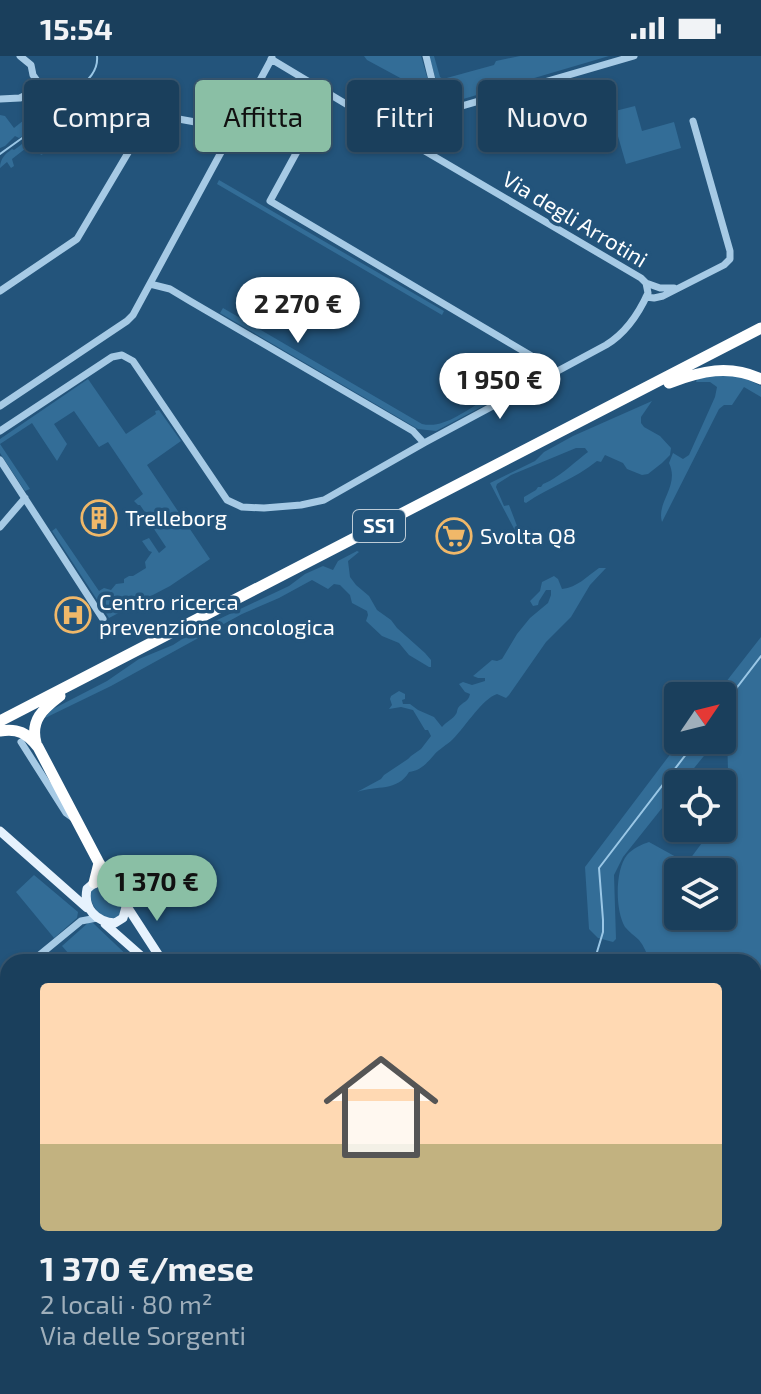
<!DOCTYPE html>
<html lang="it">
<head>
<meta charset="utf-8">
<style>
	:root { --surface:#1a3f5c; --page:#274a65; --text:#f1f3f6; --muted:#9fafbb; --line:#385872; --accent:#8abfa5 }
	body { margin:0; font-family:"Exo 2",sans-serif; background:var(--page); color:var(--text); height:100vh; display:flex; flex-direction:column; font-size:30px; white-space:nowrap }
	* { box-sizing:border-box; margin:0 }
	p { font-size:26px; color:var(--muted) }
	.icon { flex:none; width:44px; height:44px; fill:none; stroke:currentColor; stroke-width:2; stroke-linecap:round; stroke-linejoin:round }
	.map { position:relative; flex:1; overflow:hidden }
	.sheet { position:absolute; left:0px; top:898px; width:762px; height:440px; display:flex; flex-direction:column; background:var(--surface); border-radius:24px 24px 0 0; box-shadow:0 2px 6px #0004,0 0 0 2px var(--line) }
	.sheet>* { flex:none }
	.banner { position:absolute; left:24px; top:24px; width:714px; height:72px; display:flex; gap:16px }
	.needle { width:52px; rotate:55deg }
	.fabs { position:absolute; left:664px; top:626px; display:grid; gap:16px }
	.fabs a { display:grid; place-items:center; width:72px; height:72px; border-radius:8px; background:var(--surface); box-shadow:0 2px 6px #0004,0 0 0 2px var(--line); font-size:40px }
	.price { position:absolute; translate:-50% -68px; padding:0 18px; border-radius:28px; background:#fff; color:#222; font-size:26px; line-height:52px; filter:drop-shadow(0 2px 4px #0008) }
	.price::after { content:''; position:absolute; left:50%; top:48px; width:24px; height:18px; margin-left:-12px; background:inherit; clip-path:polygon(0 0,100% 0,50% 100%) }
	.price.active { background:var(--accent); color:#111 }
	ul { padding:0; list-style:none }
	li { display:grid; align-content:center; gap:16px; height:424px; padding:0 40px }
	li+li { border-top:2px solid var(--line) }
	li span { display:grid; place-items:center; height:248px; border-radius:8px; color:#555 }
	li>.icon { margin-inline-start:auto }
	span .icon { width:144px; height:144px; fill:#fffc; stroke-width:1 }
	li b { font-size:34px }
	.pill { padding:0 28px; border-radius:8px; background:var(--surface); box-shadow:0 2px 6px #0004,0 0 0 2px var(--line); font-size:28px; line-height:72px }
	.pill.active { background:var(--accent); color:#111 }
	.status { display:flex; justify-content:space-between; align-items:center; height:56px; padding:0 40px; background:var(--surface); direction:ltr }
	.status svg { height:22px; fill:currentColor }
	.map>svg:first-child { display:block }
	.green { fill:#336d97; fill-rule:evenodd }
	.lines { fill:none; stroke-linecap:round; stroke-linejoin:round }
	.stream { stroke:#9ac7e6; stroke-width:2 }
	.minor { stroke:#a6cae5; stroke-width:7 }
	.major { stroke:#e6f2fd; stroke-width:9 }
	.highway { stroke:#fff; stroke-width:11 }
	.labels { text-anchor:middle; stroke-width:7; stroke-linejoin:round; paint-order:stroke }
	.shield { fill:#23547b; stroke:#bdccd7; stroke-width:2 }
	.shield-label { font-size:20px; font-weight:bold; fill:#fff }
	.street-label { font-size:22px; fill:#fff; stroke:#23547b }
	.poi-label { font-size:22px; fill:#fff; stroke:#23547b; text-anchor:start }
</style>
</head>
<body>
<div class="status"><b>15:54</b><svg viewBox="0 0 49 12"><path d="M0 12V9h3v3zM5 12V6h3v6zM10 12V3h3v9zM15 12V0h3v12zM26 1h20v11H26zM47 4h2v5h-2z"/></svg></div>
<div class="map">
<svg width="761" height="1338" viewBox="0 0 761 1338">
	<rect width="100%" height="100%" fill="#23547b"/>
	<path class="green" d="M364 0H421L430 31 429 36 422 39 414 35 403 44 392 43V48L388 51 383 41 385 32 394 26 404 24 367 4Z
		M429 0H434L440 21 443 23 494 9 496 5 520 0H609L453 46 445 44 440 38Z
		M44 41C51 41 55 44 57 50L33 67 27 78 19 82 15 80 5 90 0 92V59L5 60 14 72 39 52Z
		M63 50 70 52 59 65 37 84 43 98 41 99 38 94 30 89 12 103 14 110 11 112 7 106 0 112C0 103 5 98 12 93L14 94C25 87 30 78 43 72L45 66Z
		M635 50 642 75 674 66 681 92 626 108 611 56Z
		M219 124 444 255 442 259 217 128Z
		M223 252 422 368C444 373 464 355 483 345L485 349 436 375 418 373 220 257Z
		M722 317 742 321 761 330V341L744 331 732 349H724L719 353 662 466C656 446 680 430 669 407L673 397 683 403 689 399 715 341 717 331 710 326H696L698 320Z
		M88 323 126 378 156 358 155 355 159 354 181 385 147 409 210 503 170 530 109 562 52 475 56 472 99 535 104 532 111 534 116 528 124 527V523L129 520H133L146 512 145 506 152 496 149 495 142 485 149 482 159 497 166 491 150 467 151 465 140 449H138L134 445 143 438 108 386 99 391 74 355 54 368 67 388 57 405 32 367 0 388 30 433 25 435 0 397V383Z
		M652 345 641 361V367L644 371 660 380 671 392 670 399 662 407 648 418 642 419 627 413 623 407 605 399 601 406 597 405C575 423 549 431 526 447L524 446V441L536 434 538 431H541L543 428C556 424 576 405 588 396L585 392H576L511 419 497 428 496 431 504 450 509 449 522 483 520 484 490 427 535 405 544 396 573 380Z
		M357 495 359 496 348 505 350 521 356 529 369 540 377 554 391 564 397 572 425 597 431 604V611H429L409 599 399 587 382 580 366 565 368 559 367 555 352 547 350 539 340 529 334 528 328 533 312 524 279 542 242 558 111 630 45 662 51 654 107 625 139 603 173 589 196 574 289 530 305 518 323 510 333 514 338 505Z
		M599 512H606L590 529 571 561 546 586 509 639 506 642 497 638C482 643 466 670 453 683 447 689 439 693 434 699 427 707 420 715 409 716 397 736 377 729 357 736L381 723 384 719 408 703 411 700 421 693 431 680 428 674H425L413 654 401 651 389 653 392 649 390 643 391 640 399 635 405 638V643L402 644 403 648H410L418 654 434 661 442 671C446 666 453 663 456 658 457 657 457 654 458 652 463 645 468 647 470 638L465 636 459 628 463 626 472 629 485 625V622H478L473 620 492 604 497 605 502 603 517 578 530 562 548 547 551 539V534H546L539 545 538 549 533 550 530 545 540 535 542 526 554 520 558 523 562 533C578 531 586 521 599 512Z
		M761 581V1008H754V906H650C647 898 644 890 639 884 635 880 629 876 625 871 615 854 615 814 627 799 632 793 642 788 649 786L687 807 713 772H722V760L729 750 727 679 726 673 722 678V640H715ZM722 816V860H678V816Z
		M681 684H717L681 728H678V732L623 801 614 819 616 883 613 886 598 882 589 873 585 811Z
		M34 819 78 856 77 862 54 882 16 836Z
		M99 829 109 832 121 850 120 861 115 864C99 862 93 852 89 837L92 832Z
		M89 866 93 867 134 906H76L62 890Z
		M365 1330H462L461 1338H352Z"/>
	<g class="lines">
		<path class="stream" d="M69 41C81 29 99 19 97 0
			M0 98 25 80 60 49
			M722 651 761 600
			M594 906 603 876V864L599 812 697 684
			M329 1338 335 1330"/>
		<path class="minor" d="M20 0 31 9 33 19 45 36 55 42 80 50 151 58 234 73
			M426 0 440 56
			M329 37 270 145 557 315
			M0 43 20 42 42 31
			M370 59 399 65 424 61 634 0
			M412 88C409 76 412 69 422 63
			M646 227 660 232H674
			M150 228 170 233 190 245 413 375 424 387
			M0 235 77 183 151 58
			M646 241 654 242 663 240 724 209 730 203V195L693 65
			M0 350 127 265 133 259 272 2
			M0 375 112 301 122 299 133 305 227 444 242 451 264 452 301 449 324 444 424 387 606 289C626 277 639 257 648 237L646 227 641 222 401 81 271 3
			M0 404 103 563
			M0 471 25 442
			M21 686 66 757 73 762
			M31 906 81 865 97 862
			M0 920 8 918
			M0 1334 8 1322"/>
		<path class="major" d="M0 775 87 852
			M103 826C115 828 122 840 126 851L123 862 115 867C96 866 83 852 87 833L94 827Z
			M126 849 163 906
			M105 868 148 906
			M754 1257 761 1259"/>
		<path class="highway" d="M669 327C701 315 729 308 761 323
			M0 665 761 272
			M0 675C18 672 27 677 38 691L99 807 116 833
			M36 687C30 664 43 653 60 640
			M94 827 99 807"/>
	</g>
	<defs>
		<symbol id="building-ring" viewBox="-11 -11 22 22"><circle r="9.5" fill="#23547b" stroke="#f0b869" stroke-width="1.5"/><path d="M-4-6H4V6H1V3H-1V6H-4ZM-2.5-4.3h1.7v1.8h-1.7ZM.8-4.3h1.7v1.8H.8ZM-2.5-1h1.7V.8h-1.7ZM.8-1h1.7V.8H.8Z" fill="#f0b869"/></symbol>
		<symbol id="supermarket-ring" viewBox="-11 -11 22 22"><circle r="9.5" fill="#23547b" stroke="#f0b869" stroke-width="1.5"/><path d="M-6-5.5h2.5l.6 2H6L4.5 2H-2.5L-4.4-4H-6ZM-1.5 3.2a1.3 1.3 0 1 0 .1 0ZM3 3.2a1.3 1.3 0 1 0 .1 0Z" fill="#f0b869"/></symbol>
		<symbol id="hospital-ring" viewBox="-11 -11 22 22"><circle r="9.5" fill="#23547b" stroke="#f0b869" stroke-width="1.5"/><path d="M-5-5h3v3.5h4V-5h3V5h-3V1.5h-4V5h-3Z" fill="#f0b869"/></symbol>
	</defs>
	<g fill-rule="evenodd">
		<use href="#building-ring" x="79" y="442" width="40" height="40"/>
		<use href="#supermarket-ring" x="434" y="460" width="40" height="40"/>
		<use href="#hospital-ring" x="53" y="539" width="40" height="40"/>
	</g>
	<g class="labels">
		<rect class="shield" x="353" y="454" width="52" height="32" rx="6"/>
		<g class="shield-label">
			<text x="379" y="477">SS1</text>
		</g>
		<g class="street-label">
			<text transform="translate(575 163) rotate(31)" y="8">Via degli Arrotini</text>
		</g>
		<g class="poi-label">
			<text x="125" y="470">Trelleborg</text>
			<text x="480" y="488">Svolta Q8</text>
			<text x="99" y="554">Centro ricerca<tspan x="99" dy="25">prevenzione oncologica</tspan></text>
		</g>
	</g>
</svg>
<div class="fabs">
<a><svg class="needle" viewBox="-14 -14 28 28"><path d="M0-13l5 13h-10z" fill="#e53935"/><path d="M0 13l5-13h-10z" fill="#9fafbb"/></svg></a>
<a><svg class="icon" aria-label="locate" viewBox="0 0 24 24"><circle cx="12" cy="12" r="6"/><path d="M12 2v4M12 18v4M2 12h4M18 12h4"/></svg></a>
<a><svg class="icon" aria-label="layers" viewBox="0 0 24 24"><path d="M12 4l9 5-9 5-9-5zM3 14l9 5 9-5"/></svg></a>
</div>
<b class="price" style="left:298px;top:289px">2 270 €</b>
<b class="price" style="left:500px;top:365px">1 950 €</b>
<b class="price active" style="left:157px;top:867px">1 370 €</b>
<div class="banner">
<a class="pill">Compra</a>
<a class="pill active">Affitta</a>
<a class="pill">Filtri</a>
<a class="pill">Nuovo</a>
</div>
<section class="sheet">
<ul>
<li><span style="background:linear-gradient(#ffd9b3 65%,#c2b280 0)"><svg class="icon" aria-label="home" viewBox="0 0 24 24"><path d="M3 11l9-7 9 7M6 9v11h12V9"/></svg></span><div><b>1 370 €/mese</b><p>2 locali · 80 m²</p><p>Via delle Sorgenti</p></div></li>
</ul>
</section>
</div>
</body>
</html>
